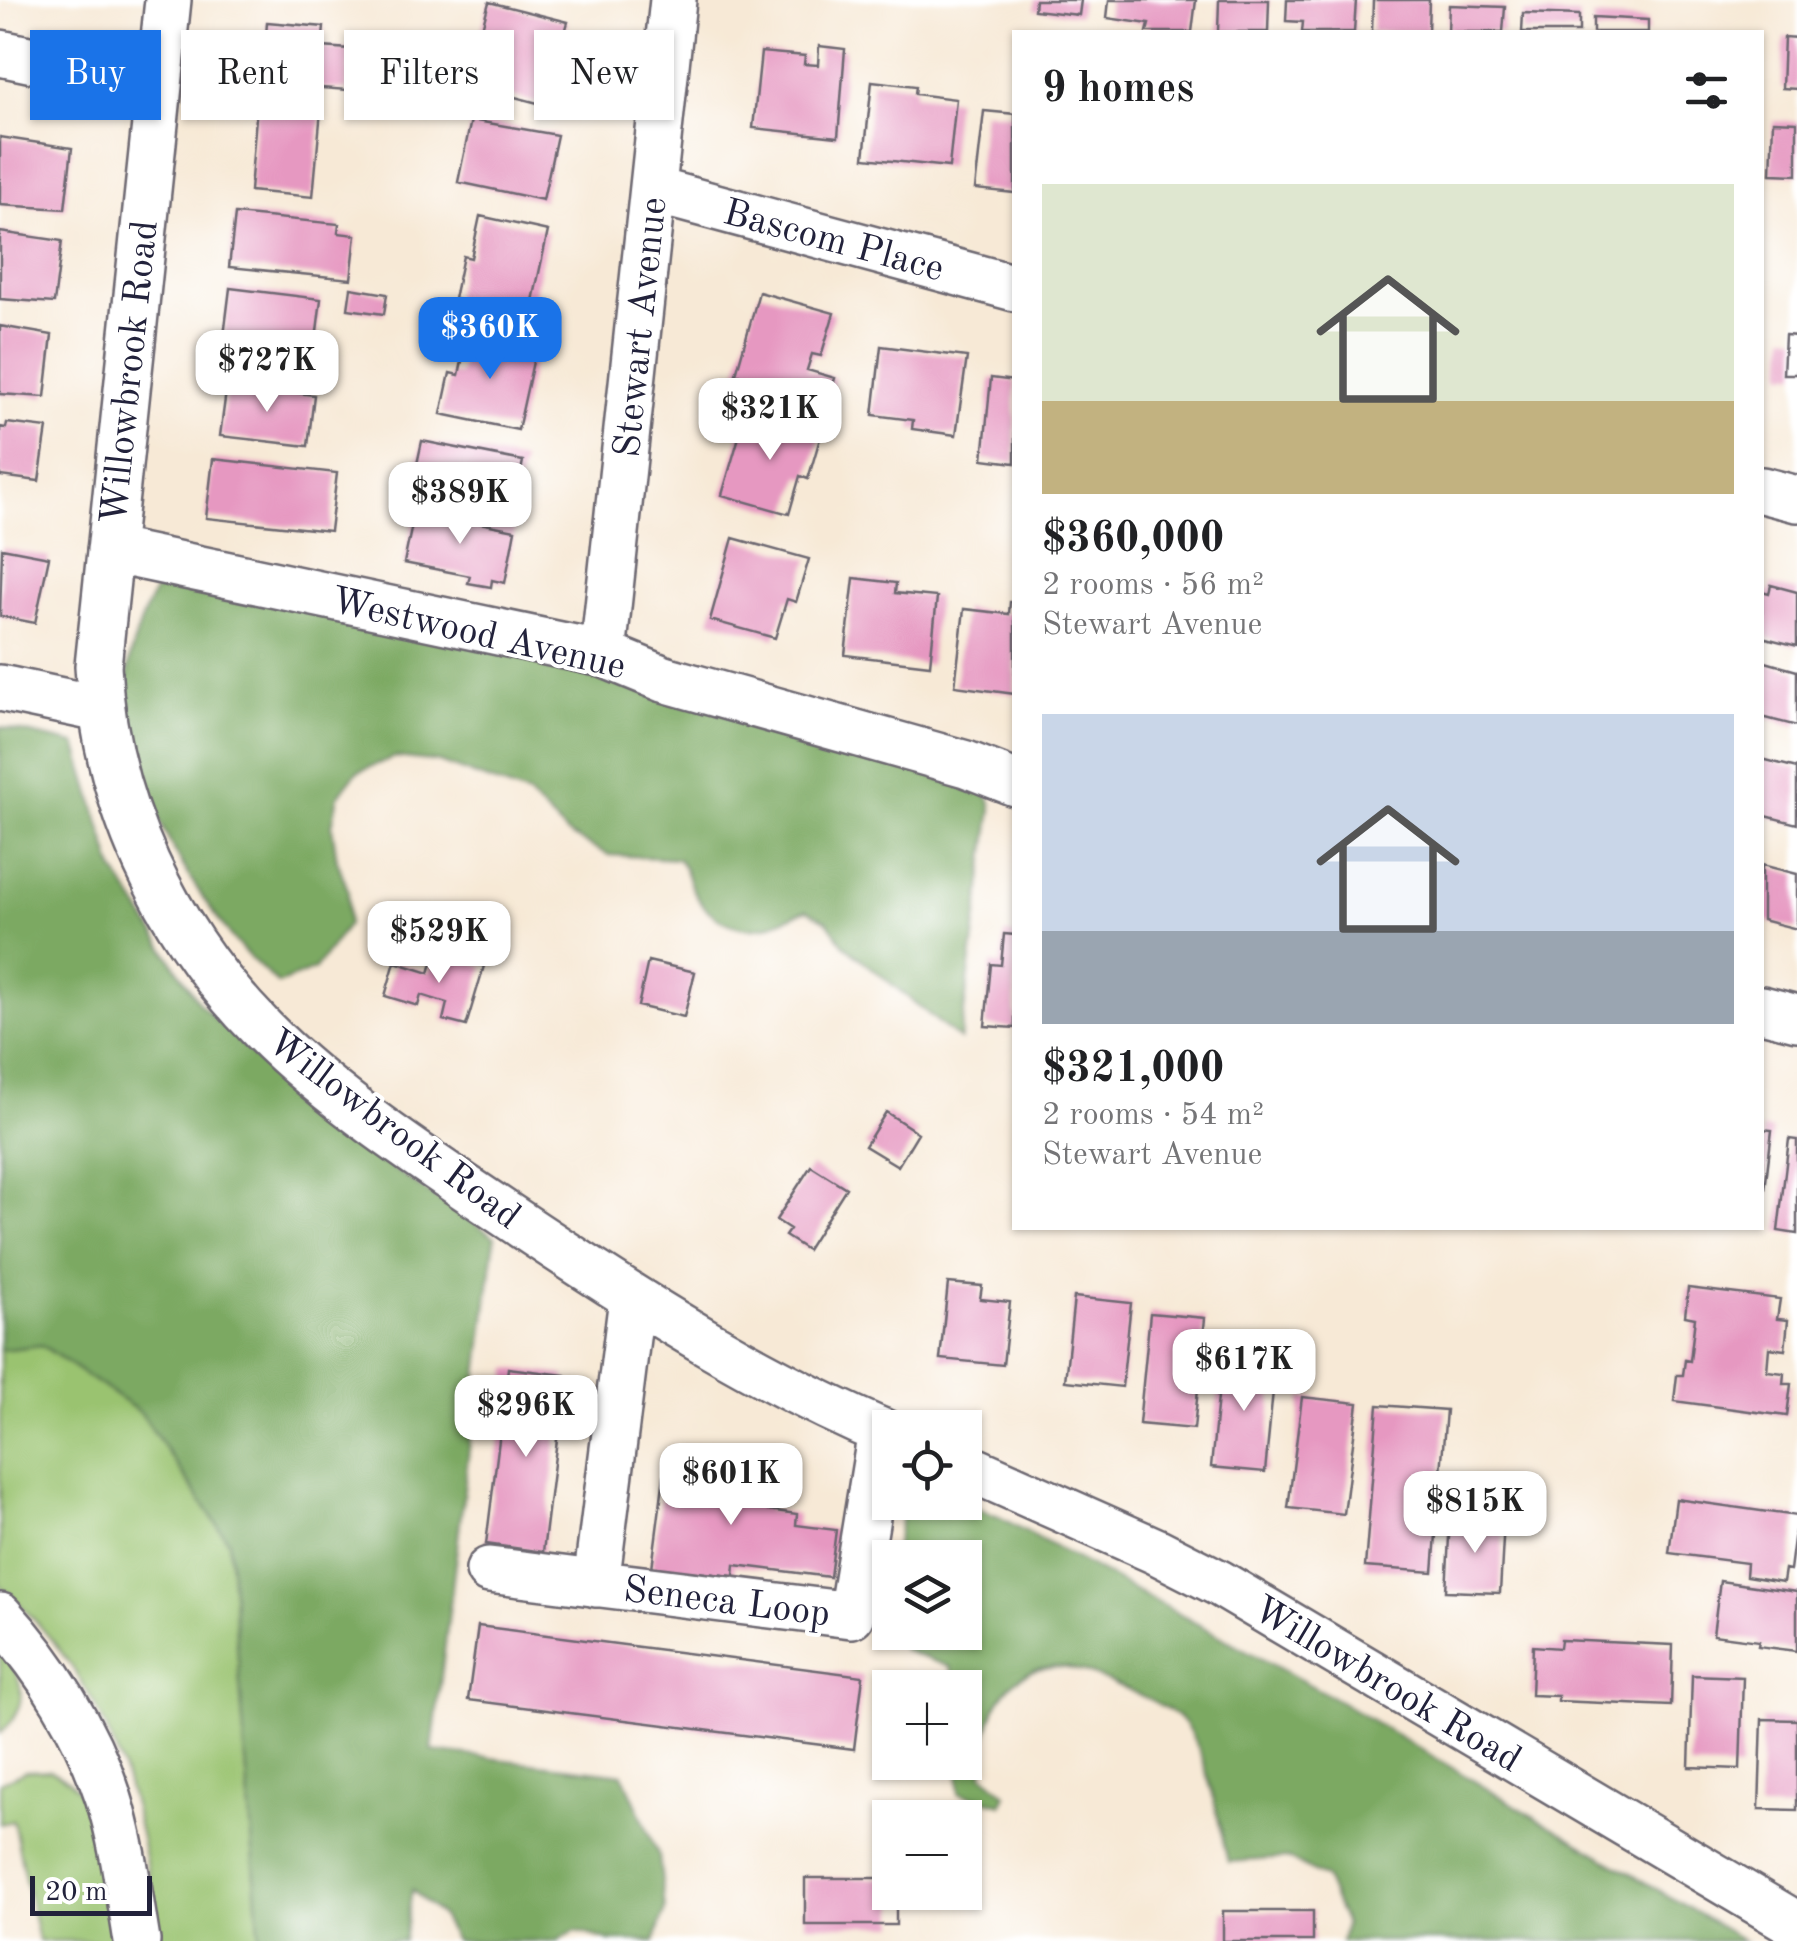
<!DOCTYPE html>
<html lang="en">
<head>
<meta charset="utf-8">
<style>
	:root { --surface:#fff; --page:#f6f6f6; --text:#202124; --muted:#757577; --accent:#1a73e8 }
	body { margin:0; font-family:"Old Standard TT",serif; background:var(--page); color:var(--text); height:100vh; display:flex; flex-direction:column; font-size:38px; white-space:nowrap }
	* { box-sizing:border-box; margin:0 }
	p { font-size:32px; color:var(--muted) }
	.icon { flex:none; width:55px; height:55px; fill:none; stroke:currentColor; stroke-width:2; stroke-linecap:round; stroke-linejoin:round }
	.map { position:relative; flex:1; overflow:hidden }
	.drawer { position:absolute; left:1012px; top:30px; width:752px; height:1200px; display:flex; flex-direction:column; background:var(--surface); border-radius:0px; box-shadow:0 2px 8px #0004 }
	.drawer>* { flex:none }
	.top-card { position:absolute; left:30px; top:30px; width:832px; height:90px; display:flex; gap:20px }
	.controls { position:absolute; left:872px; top:1410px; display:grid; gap:20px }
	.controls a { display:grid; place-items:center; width:110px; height:110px; border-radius:0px; background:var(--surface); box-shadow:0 2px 8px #0004; font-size:50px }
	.scale { position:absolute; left:30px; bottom:25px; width:122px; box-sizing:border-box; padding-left:10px; border:5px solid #22223b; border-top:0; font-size:28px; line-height:35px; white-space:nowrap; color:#22223b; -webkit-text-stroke:8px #fff; paint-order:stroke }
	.price { position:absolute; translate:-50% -85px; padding:0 22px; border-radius:20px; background:#fff; color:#222; font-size:32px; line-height:65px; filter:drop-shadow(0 2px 5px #0008) }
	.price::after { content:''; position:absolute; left:50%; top:60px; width:30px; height:22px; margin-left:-15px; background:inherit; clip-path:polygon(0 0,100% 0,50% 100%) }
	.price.on { background:var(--accent); color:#fff }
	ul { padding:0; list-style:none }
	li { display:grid; align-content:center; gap:20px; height:530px; padding:0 30px }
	li span { display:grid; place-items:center; height:310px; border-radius:0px; color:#555 }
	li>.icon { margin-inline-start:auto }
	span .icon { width:180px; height:180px; fill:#fffc; stroke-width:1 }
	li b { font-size:42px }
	h2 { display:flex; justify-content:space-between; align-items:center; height:120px; padding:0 30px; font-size:42px }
	.tag { padding:0 35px; border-radius:0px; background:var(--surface); box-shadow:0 2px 8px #0004; font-size:35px; line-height:90px }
	.tag.on { background:var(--accent); color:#fff }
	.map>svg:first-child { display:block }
	.green { fill:#9ac36f; stroke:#5e7255; stroke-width:2.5 }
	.forest { fill:#7ba962; stroke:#4e664e; stroke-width:2.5 }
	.building { fill:#e698c1 }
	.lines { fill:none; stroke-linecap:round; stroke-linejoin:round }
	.minor-casing { stroke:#6d6871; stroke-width:50 }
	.minor { stroke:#fff; stroke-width:45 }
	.labels { text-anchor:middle; stroke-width:8; stroke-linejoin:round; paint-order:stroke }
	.street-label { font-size:38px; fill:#22223b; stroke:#fff }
</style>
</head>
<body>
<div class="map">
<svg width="1797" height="1941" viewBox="0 0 1797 1941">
	<rect width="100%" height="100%" fill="#fff"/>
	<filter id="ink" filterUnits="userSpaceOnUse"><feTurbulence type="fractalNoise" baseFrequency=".01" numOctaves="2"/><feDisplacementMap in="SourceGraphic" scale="20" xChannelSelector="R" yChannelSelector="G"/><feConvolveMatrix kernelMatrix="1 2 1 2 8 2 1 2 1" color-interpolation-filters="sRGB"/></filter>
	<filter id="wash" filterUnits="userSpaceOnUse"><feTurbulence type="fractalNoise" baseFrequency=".0048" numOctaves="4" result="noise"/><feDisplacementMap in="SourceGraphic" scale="40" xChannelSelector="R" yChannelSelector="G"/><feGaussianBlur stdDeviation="2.25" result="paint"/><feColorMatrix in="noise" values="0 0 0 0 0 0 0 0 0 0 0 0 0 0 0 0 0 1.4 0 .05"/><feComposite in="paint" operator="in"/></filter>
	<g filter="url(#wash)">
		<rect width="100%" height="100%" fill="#f7e9d6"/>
		<path class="green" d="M41 1345 141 1413 229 1542 260 1941H159C136 1791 116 1693 0 1585V1350Z
			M0 1647C23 1676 32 1706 0 1733Z
			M49 1770 69 1781 87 1802 114 1941H38L13 1821 0 1824V1782L26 1771Z"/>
		<path class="forest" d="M167 577 591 672 984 792 990 799 992 809 960 1040 844 945 827 921 807 910C792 915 777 924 762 927 736 933 707 916 695 894 687 881 689 872 678 859L609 855 567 834 528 795 439 762 395 757 357 772 338 796 332 826 337 860 348 890V924L315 969 278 984C262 968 243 953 230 935 170 857 99 730 138 630 145 612 151 590 167 577Z
			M0 727 76 744 114 869 199 1003 320 1120 495 1237 432 1751 623 1774 659 1856 665 1909 655 1941H611L576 1931 556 1941H455L440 1915 412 1890 404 1941H260L229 1542 141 1413 42 1345 0 1350Z
			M905 1503H965L1001 1518 1336 1699 1744 1941H1341L1345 1925 1325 1878 1287 1858 1228 1862C1218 1822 1208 1749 1180 1719 1167 1706 1130 1690 1112 1683 1101 1679 1089 1673 1077 1670 1007 1652 982 1718 983 1774L1006 1794 1002 1804 959 1793 958 1763 965 1762V1688L956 1687 950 1667 903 1650 904 1633 965 1632V1558L893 1557Z"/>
		<g id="blocks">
			<path class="building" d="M1035 0H1081L1079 15 1034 10Z
				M1109 0H1196L1192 32H1147L1149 24 1107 18Z
				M1219 0H1269L1268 32H1218Z
				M1287 0H1356L1354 32H1302L1303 22 1286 21Z
				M1373 0H1429L1428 32H1372Z
				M489 2 568 22 556 64 563 66 553 107 488 90 499 49 478 43Z
				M1449 5 1505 7 1503 32H1448Z
				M1523 13 1579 15V32H1522Z
				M1593 17 1648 20V32H1593Z
				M267 22 324 27 322 47 350 49 347 90 244 82 245 64 264 66Z
				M1784 37 1797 38V89L1782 88Z
				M819 46 845 49 838 137 753 128 761 52 805 56 804 64 818 65Z
				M872 81 916 86 915 94 956 99 949 167 864 158Z
				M257 105 321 110 313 197 250 191Z
				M984 111 1015 114V193L975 189Z
				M471 120 557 135 543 200 458 182Z
				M1773 121 1797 122V175L1771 174Z
				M0 137 72 148 65 209 0 205Z
				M235 214 339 224 338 233 356 235 351 279 229 267Z
				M480 216 548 231 530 315 454 299 463 256 471 258Z
				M0 232 62 241 54 303 0 299Z
				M230 288 321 299 313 363 222 352Z
				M351 288 387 294 384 314 348 309Z
				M759 292 834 313 821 356 812 354 807 370 835 378 827 406 800 398 802 393 736 374Z
				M0 326 52 335 45 397 0 394Z
				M468 333 536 348 518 430 441 414 450 373 459 375Z
				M1785 335 1797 336V374H1783Z
				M881 346 967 357 956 435 912 429 913 420 873 415Z
				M991 378 1015 381V463L983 459Z
				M227 384 314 395 308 446 220 436Z
				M746 413 821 435 808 479 800 476 789 514 722 495Z
				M7 423 47 428 39 481 0 476V427L6 428Z
				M422 441 523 461 513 512 411 492Z
				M213 459 337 473 330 531 206 518Z
				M415 510 515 530 505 583 492 580 491 587 468 583 470 576 404 563Z
				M733 538 809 559 796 602 787 599 775 638 710 620Z
				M2 548 49 557 35 623 0 616Z
				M854 578 896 583 895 593 937 597 930 665 845 655Z
				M1771 585 1797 592V646L1762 637V591L1769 593Z
				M1010 602H1015V694L955 686 964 609 1009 614Z
				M1762 661 1797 671V726L1762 717Z
				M1762 759 1797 768V824L1762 815Z
				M1762 865 1797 874V929L1762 920Z
				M1004 934 1015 935V1028L985 1026 991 964 1001 965Z
				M435 953 484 966 466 1026 443 1020 447 1003 421 995 418 1006 385 996 395 962 429 973Z
				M648 961 695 972 684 1017 638 1006Z
				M886 1112 918 1133 898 1166 865 1146Z
				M1762 1129 1772 1130 1765 1190 1762 1189Z
				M1789 1139 1797 1140V1234L1778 1231Z
				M811 1166 846 1188 807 1250 785 1236 790 1229 776 1220Z
				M948 1283 982 1286 980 1299 1010 1302 1003 1365 940 1359Z
				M1688 1288 1780 1299 1777 1319 1788 1320 1785 1350 1769 1348 1767 1371 1784 1373 1783 1384H1791L1787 1416 1674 1401 1677 1375H1683L1685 1360 1690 1361 1695 1318 1685 1316Z
				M1074 1297 1131 1303 1122 1387 1065 1381Z
				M1150 1313 1205 1318 1194 1429 1139 1424Z
				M1222 1356 1276 1361 1265 1472 1211 1467Z
				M508 1368 565 1375 543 1552 486 1544Z
				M1302 1397 1358 1403 1344 1514 1288 1508Z
				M1378 1405 1446 1410 1433 1572 1365 1567Z
				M667 1453 711 1459 709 1482 770 1492 768 1510 797 1514 796 1525 836 1530 830 1577 735 1565 734 1576 652 1568Z
				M1676 1499 1797 1516 1790 1570 1785 1569 1783 1582 1746 1576 1747 1563 1669 1553Z
				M1450 1519 1504 1521 1500 1593 1446 1591Z
				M1720 1581 1797 1592V1651L1758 1646 1759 1641 1713 1635Z
				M478 1626 863 1676 854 1749 468 1700Z
				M1561 1640 1673 1645 1671 1706 1558 1701V1696L1531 1695 1533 1646 1560 1648Z
				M1692 1675 1743 1677 1740 1769 1689 1767Z
				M1762 1719 1797 1720V1810L1759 1809Z
				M805 1878H890V1892H896V1925H805Z
				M1223 1911H1313V1941H1223Z"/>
		</g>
	</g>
	<g filter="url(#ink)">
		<use href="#blocks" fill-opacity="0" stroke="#6d6871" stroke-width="2.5"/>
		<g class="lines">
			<defs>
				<path id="minor" d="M168 0 98 666C105 804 166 932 263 1030 337 1105 447 1175 535 1234 648 1309 764 1382 890 1435
					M0 53 157 86
					M653 190 1015 288
					M1762 490 1797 499
					M110 550 603 654 664 679 966 764 1015 783
					M603 654 673 0
					M0 688 100 709
					M1762 1009 1797 1018
					M965 1466 1156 1551 1219 1583 1797 1925
					M489 1570 851 1615 881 1431
					M596 1584 632 1298
					M0 1616C47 1667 86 1730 108 1796 123 1843 129 1893 137 1941"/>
			</defs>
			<use href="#minor" class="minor-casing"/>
			<use href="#minor" class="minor"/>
		</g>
	</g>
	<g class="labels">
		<g class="street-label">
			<text transform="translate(834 239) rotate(15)" y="13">Bascom Place</text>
			<text transform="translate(639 327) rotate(-84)" y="13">Stewart Avenue</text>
			<text transform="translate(128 372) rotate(-84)" y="13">Willowbrook Road</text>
			<text transform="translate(479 632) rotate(13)" y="13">Westwood Avenue</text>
			<text transform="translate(395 1128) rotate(37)" y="13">Willowbrook Road</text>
			<text transform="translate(727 1600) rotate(7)" y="13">Seneca Loop</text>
			<text transform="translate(1388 1683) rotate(31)" y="13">Willowbrook Road</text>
		</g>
	</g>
</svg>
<div class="controls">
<a><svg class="icon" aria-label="locate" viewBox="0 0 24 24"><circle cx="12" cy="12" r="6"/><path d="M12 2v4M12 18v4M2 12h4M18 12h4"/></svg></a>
<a><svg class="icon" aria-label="layers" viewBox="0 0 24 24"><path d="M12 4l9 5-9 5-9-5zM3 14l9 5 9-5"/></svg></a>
<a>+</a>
<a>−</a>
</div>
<div class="scale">20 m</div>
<b class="price on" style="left:490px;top:382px">$360K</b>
<b class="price" style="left:267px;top:415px">$727K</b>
<b class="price" style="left:770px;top:463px">$321K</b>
<b class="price" style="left:460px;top:547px">$389K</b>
<b class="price" style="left:439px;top:986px">$529K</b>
<b class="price" style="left:1244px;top:1414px">$617K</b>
<b class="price" style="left:526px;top:1460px">$296K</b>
<b class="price" style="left:731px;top:1528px">$601K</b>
<b class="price" style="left:1475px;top:1556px">$815K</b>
<div class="top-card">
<a class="tag on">Buy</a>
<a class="tag">Rent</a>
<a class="tag">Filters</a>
<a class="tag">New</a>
</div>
<section class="drawer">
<h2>9 homes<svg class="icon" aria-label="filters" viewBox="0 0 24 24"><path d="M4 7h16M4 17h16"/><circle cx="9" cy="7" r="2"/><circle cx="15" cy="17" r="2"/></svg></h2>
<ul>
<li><span style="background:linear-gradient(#dfe7d0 70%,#c2b280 0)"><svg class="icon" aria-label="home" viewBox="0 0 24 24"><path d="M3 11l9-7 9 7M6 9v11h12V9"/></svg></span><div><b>$360,000</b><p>2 rooms · 56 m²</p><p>Stewart Avenue</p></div></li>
<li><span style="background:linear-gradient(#c9d6e8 70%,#9aa5b1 0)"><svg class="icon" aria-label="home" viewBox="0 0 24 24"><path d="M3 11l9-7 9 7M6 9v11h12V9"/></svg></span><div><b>$321,000</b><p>2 rooms · 54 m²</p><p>Stewart Avenue</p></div></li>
</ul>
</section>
</div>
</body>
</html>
